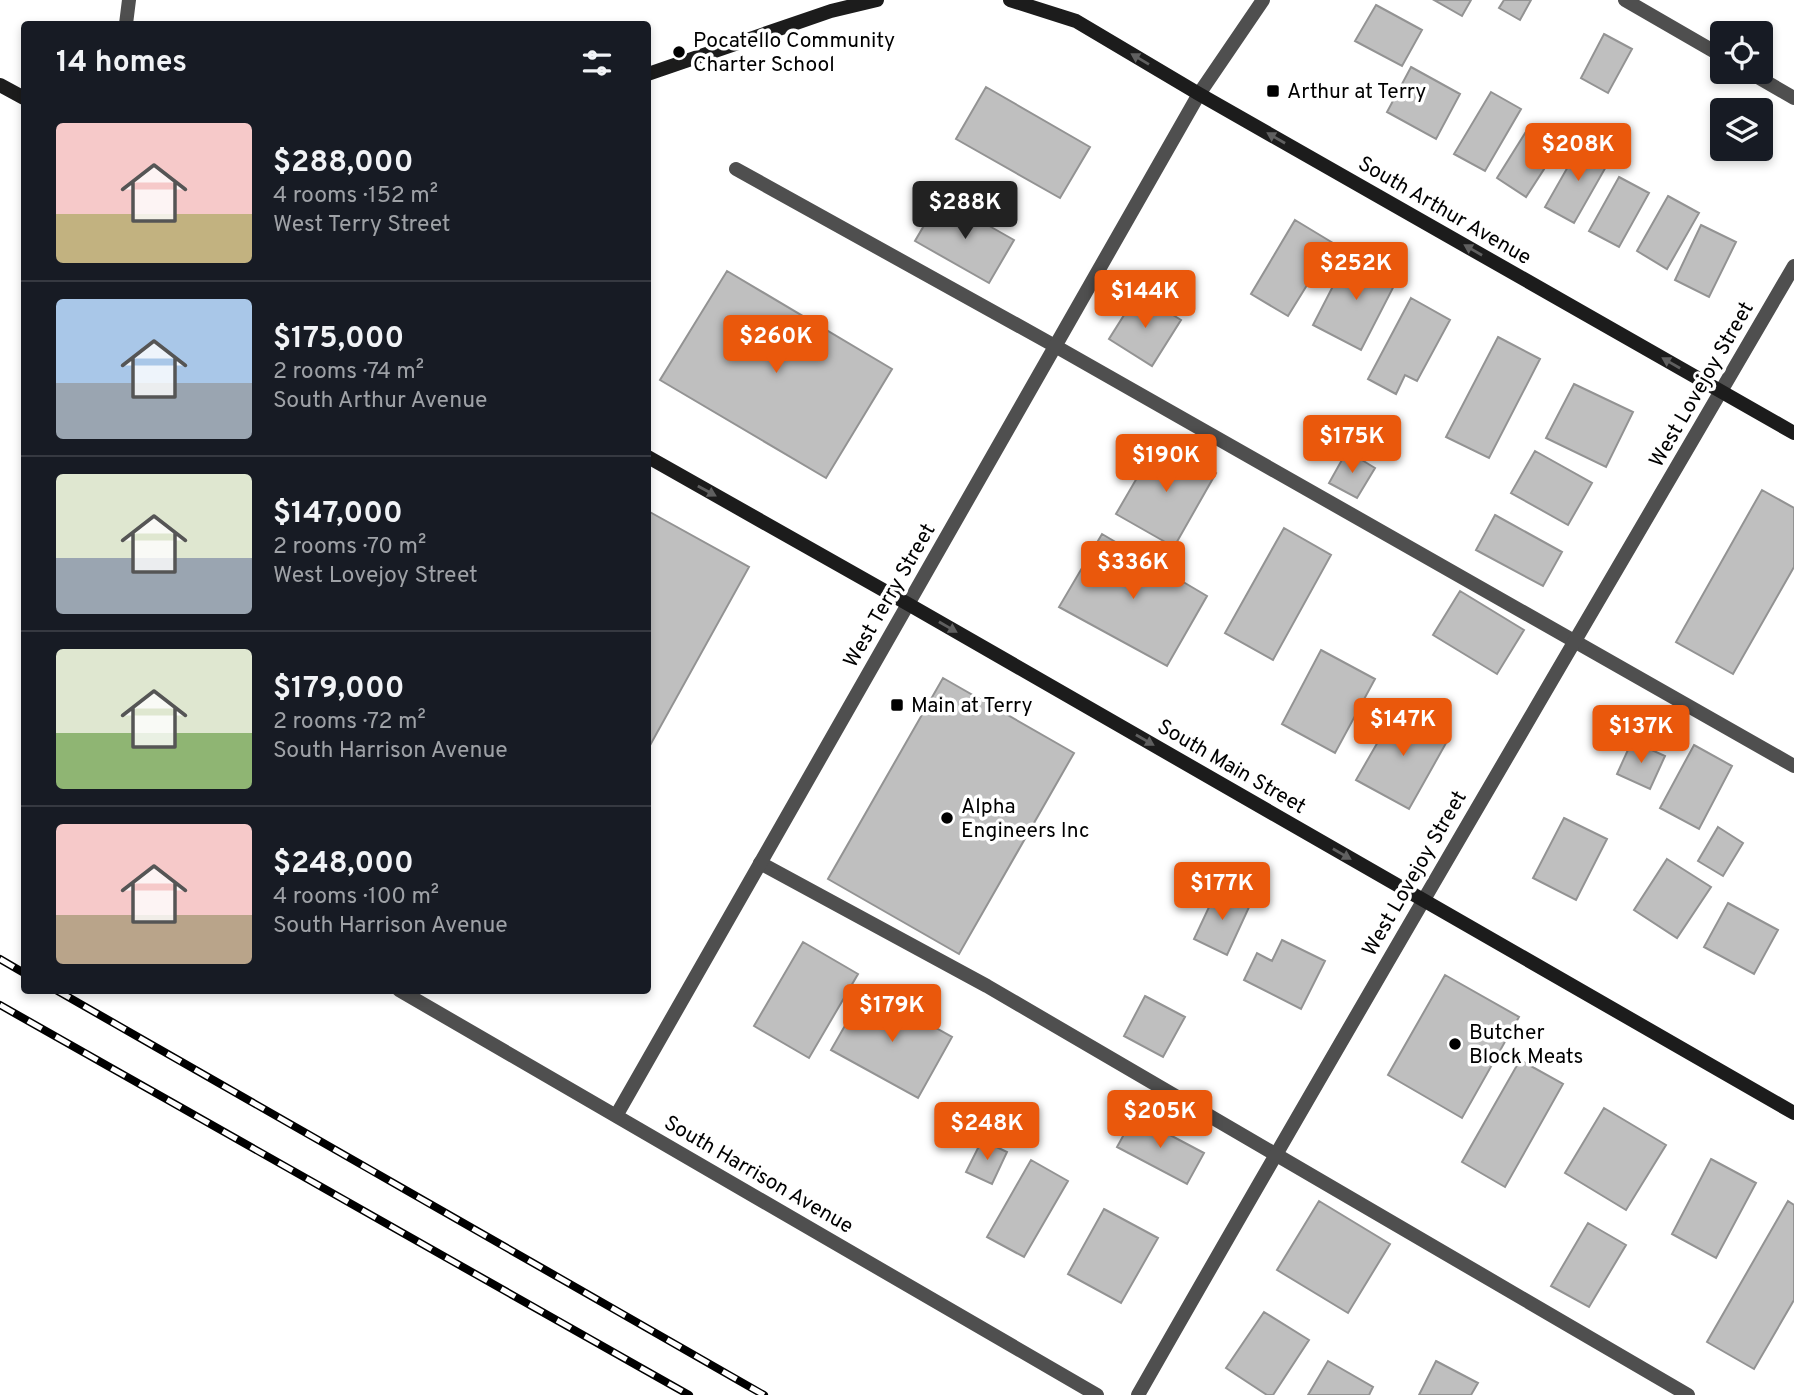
<!DOCTYPE html>
<html lang="en">
<head>
<meta charset="utf-8">
<style>
	:root { --surface:#171b24; --page:#20242c; --text:#f1f3f6; --muted:#9ea1a6; --line:#363941; --accent:#ea580c }
	body { margin:0; font-family:Overpass,sans-serif; background:var(--page); color:var(--text); height:100vh; display:flex; flex-direction:column; font-size:26px; white-space:nowrap }
	* { box-sizing:border-box; margin:0 }
	p { font-size:23px; color:var(--muted) }
	.icon { flex:none; width:38px; height:38px; fill:none; stroke:currentColor; stroke-width:2; stroke-linecap:round; stroke-linejoin:round }
	.map { position:relative; flex:1; overflow:hidden }
	.sheet { position:absolute; left:21px; top:21px; width:630px; height:973px; display:flex; flex-direction:column; background:var(--surface); border-radius:7px; box-shadow:0 4px 10px #0003 }
	.sheet>* { flex:none }
	.fabs { position:absolute; left:1710px; top:21px; display:grid; gap:14px }
	.fabs a { display:grid; place-items:center; width:63px; height:63px; border-radius:7px; background:var(--surface); box-shadow:0 4px 10px #0003; font-size:35px }
	.price { position:absolute; translate:-50% -60px; padding:0 16px; border-radius:7px; background:var(--accent); color:#fff; font-size:23px; line-height:46px; filter:drop-shadow(0 2px 4px #0008) }
	.price::after { content:''; position:absolute; left:50%; top:42px; width:21px; height:16px; margin-left:-10px; background:inherit; clip-path:polygon(0 0,100% 0,50% 100%) }
	.price.current { background:#222; color:#fff }
	ul { padding:0; list-style:none }
	li { display:flex; align-items:center; gap:21px; height:175px; padding:0 35px }
	li+li { border-top:2px solid var(--line) }
	li span { display:grid; place-items:center; flex:none; width:196px; height:140px; border-radius:7px; color:#555 }
	li>.icon { margin-inline-start:auto }
	span .icon { width:84px; height:84px; fill:#fffc; stroke-width:1 }
	li b { font-size:30px }
	h2 { display:flex; justify-content:space-between; align-items:center; height:84px; padding:0 35px; font-size:30px }
	.map>svg:first-child { display:block }
	.building { fill:#bfbfbf; stroke:#939393; stroke-width:2 }
	.lines { fill:none; stroke-linecap:round; stroke-linejoin:round }
	.service { stroke:#4f4f4f; stroke-width:14 }
	.minor { stroke:#4f4f4f; stroke-width:14 }
	.secondary { stroke:#1c1c1c; stroke-width:14 }
	.rail-casing { stroke:#000; stroke-width:8 }
	.rail { stroke:#fff; stroke-width:5; stroke-dasharray:16; stroke-linecap:butt }
	.oneway { fill:#606060 }
	.poi-dot { fill:#000; stroke:#fff; stroke-width:2.5 }
	.labels { text-anchor:middle; stroke-width:7; stroke-linejoin:round; paint-order:stroke }
	.poi-label { font-size:21px; fill:#000; stroke:#fff; text-anchor:start }
	.street-label { font-size:21px; fill:#000; stroke:#fff }
</style>
</head>
<body>
<div class="map">
<svg width="1794" height="1395" viewBox="0 0 1794 1395">
	<rect width="100%" height="100%" fill="#fff"/>
	<path class="building" d="M1434 0H1471L1462 16Z
		M1504 0H1531L1520 20 1499 8Z
		M1376 5 1422 30 1402 66 1355 41Z
		M1604 34 1632 49 1608 93 1581 78Z
		M1411 67 1460 94 1436 139 1387 112Z
		M986 87 1090 147 1060 198 956 139Z
		M1491 92 1521 109 1485 171 1454 154Z
		M1527 130 1557 149 1526 197 1497 178Z
		M1582 142 1611 158 1574 223 1545 207Z
		M1619 177 1649 193 1619 247 1589 231Z
		M1668 196 1699 213 1667 269 1637 251Z
		M940 198 1014 240 989 283 915 241Z
		M1295 220 1333 243 1288 316 1251 294Z
		M1701 225 1736 242 1709 297 1675 280Z
		M1350 253 1398 278 1361 350 1313 325Z
		M727 271 892 369 826 478 660 380Z
		M1138 293 1181 320 1152 366 1109 339Z
		M1411 298 1450 320 1417 381 1405 375 1396 394 1368 379Z
		M1498 337 1540 359 1489 458 1446 437Z
		M1574 384 1633 412 1606 467 1546 438Z
		M1159 440 1216 473 1174 547 1116 514Z
		M1347 451 1375 468 1357 498 1329 483Z
		M1535 451 1592 483 1568 525 1511 493Z
		M1762 490 1794 508V567L1733 674 1676 642Z
		M648 511 749 567 648 749Z
		M1495 515 1562 552 1543 586 1476 550Z
		M1284 528 1331 555 1273 660 1225 633Z
		M1102 534 1207 596 1167 666 1059 607Z
		M1460 591 1524 630 1497 674 1433 635Z
		M1321 650 1375 679 1335 753 1282 724Z
		M943 678 1074 753 959 954 828 879Z
		M1398 707 1450 736 1409 809 1356 780Z
		M1632 741 1665 756 1650 789 1617 774Z
		M1694 745 1732 766 1699 829 1660 808Z
		M1564 818 1607 839 1576 900 1533 878Z
		M1718 827 1743 843 1723 876 1698 861Z
		M1667 859 1711 887 1677 938 1634 910Z
		M1217 890 1250 905 1227 955 1194 939Z
		M1728 903 1778 930 1754 974 1704 947Z
		M1282 940 1325 961 1301 1009 1244 980 1257 953 1272 961Z
		M803 942 858 974 809 1058 754 1026Z
		M1445 975 1519 1017 1462 1118 1388 1075Z
		M866 989 952 1037 918 1098 831 1050Z
		M1145 996 1185 1017 1163 1057 1124 1036Z
		M1520 1060 1563 1084 1505 1187 1462 1162Z
		M1604 1108 1666 1145 1626 1210 1565 1173Z
		M1134 1116 1204 1153 1187 1184 1117 1147Z
		M982 1140 1007 1152 992 1184 966 1172Z
		M1711 1159 1756 1183 1716 1258 1672 1234Z
		M1031 1160 1068 1181 1024 1257 987 1237Z
		M1319 1201 1390 1244 1348 1313 1277 1270Z
		M1788 1201 1794 1205V1300L1754 1369 1707 1342Z
		M1104 1209 1158 1238 1121 1303 1068 1274Z
		M1588 1223 1626 1245 1589 1307 1551 1286Z
		M1264 1312 1309 1340 1273 1395H1267L1226 1368Z
		M1328 1361 1373 1387 1369 1395H1308Z
		M1436 1361 1478 1383 1471 1395H1419Z"/>
	<g class="lines">
		<path class="service" d="M1625 0 1722 56
			M126 24 129 0
			M1749 72 1794 98
			M1199 94 1263 0
			M736 169 1055 346 1794 766
			M760 863 987 986 1688 1395"/>
		<path class="minor" d="M399 990 1097 1395
			M616 1116 1199 94
			M1138 1395C1353 1017 1575 642 1794 266"/>
		<path class="secondary" d="M1010 0 1076 21 1199 94 1794 433
			M648 74 831 11 877 0
			M0 85 24 98
			M648 457 908 604 1794 1113"/>
		<defs>
			<path id="rail" d="M0 959 24 973
				M56 990 764 1395
				M0 1005 689 1395"/>
		</defs>
		<use href="#rail" class="rail-casing"/>
		<use href="#rail" class="rail"/>
	</g>
	<defs><path id="oneway-solid" d="M-6-.8H1V-3.2L6.5 0L1 3.2V.8H-6Z" transform="scale(1.75)"/></defs>
	<g class="oneway">
		<use href="#oneway-solid" transform="translate(1140 59) rotate(-149)"/>
		<use href="#oneway-solid" transform="translate(1276 138) rotate(-150)"/>
		<use href="#oneway-solid" transform="translate(1473 250) rotate(-150)"/>
		<use href="#oneway-solid" transform="translate(1671 363) rotate(-150)"/>
		<use href="#oneway-solid" transform="translate(707 491) rotate(29)"/>
		<use href="#oneway-solid" transform="translate(948 627) rotate(30)"/>
		<use href="#oneway-solid" transform="translate(1145 740) rotate(30)"/>
		<use href="#oneway-solid" transform="translate(1342 854) rotate(30)"/>
	</g>
	<g class="poi-dot">
		<circle cx="679" cy="52" r="7"/>
		<rect x="1266" y="84" width="14" height="14" rx="3.5"/>
		<rect x="890" y="698" width="14" height="14" rx="3.5"/>
		<circle cx="947" cy="818" r="7"/>
		<circle cx="1455" cy="1044" r="7"/>
	</g>
	<g class="labels">
		<g class="poi-label">
			<text x="693" y="47">Pocatello Community<tspan x="693" dy="24">Charter School</tspan></text>
			<text x="1287" y="98">Arthur at Terry</text>
			<text x="911" y="712">Main at Terry</text>
			<text x="961" y="813">Alpha<tspan x="961" dy="24">Engineers Inc</tspan></text>
			<text x="1469" y="1039">Butcher<tspan x="1469" dy="24">Block Meats</tspan></text>
		</g>
		<g class="street-label">
			<text transform="translate(1445 210) rotate(30)" y="7">South Arthur Avenue</text>
			<text transform="translate(1701 384) rotate(-60)" y="7">West Lovejoy Street</text>
			<text transform="translate(889 595) rotate(-60)" y="7">West Terry Street</text>
			<text transform="translate(1232 766) rotate(30)" y="7">South Main Street</text>
			<text transform="translate(1414 873) rotate(-60)" y="7">West Lovejoy Street</text>
			<text transform="translate(759 1174) rotate(30)" y="7">South Harrison Avenue</text>
		</g>
	</g>
</svg>
<div class="fabs">
<a><svg class="icon" aria-label="locate" viewBox="0 0 24 24"><circle cx="12" cy="12" r="6"/><path d="M12 2v4M12 18v4M2 12h4M18 12h4"/></svg></a>
<a><svg class="icon" aria-label="layers" viewBox="0 0 24 24"><path d="M12 4l9 5-9 5-9-5zM3 14l9 5 9-5"/></svg></a>
</div>
<b class="price" style="left:1578px;top:183px">$208K</b>
<b class="price current" style="left:965px;top:241px">$288K</b>
<b class="price" style="left:1356px;top:302px">$252K</b>
<b class="price" style="left:1145px;top:330px">$144K</b>
<b class="price" style="left:776px;top:375px">$260K</b>
<b class="price" style="left:1352px;top:475px">$175K</b>
<b class="price" style="left:1166px;top:494px">$190K</b>
<b class="price" style="left:1133px;top:601px">$336K</b>
<b class="price" style="left:1403px;top:758px">$147K</b>
<b class="price" style="left:1641px;top:765px">$137K</b>
<b class="price" style="left:1222px;top:922px">$177K</b>
<b class="price" style="left:892px;top:1044px">$179K</b>
<b class="price" style="left:1160px;top:1150px">$205K</b>
<b class="price" style="left:987px;top:1162px">$248K</b>
<section class="sheet">
<h2>14 homes<svg class="icon" aria-label="filters" viewBox="0 0 24 24"><path d="M4 7h16M4 17h16"/><circle cx="9" cy="7" r="2"/><circle cx="15" cy="17" r="2"/></svg></h2>
<ul>
<li><span style="background:linear-gradient(#f6c9c9 65%,#c2b280 0)"><svg class="icon" aria-label="home" viewBox="0 0 24 24"><path d="M3 11l9-7 9 7M6 9v11h12V9"/></svg></span><div><b>$288,000</b><p>4 rooms · 152 m²</p><p>West Terry Street</p></div></li>
<li><span style="background:linear-gradient(#a9c7e8 60%,#9aa5b1 0)"><svg class="icon" aria-label="home" viewBox="0 0 24 24"><path d="M3 11l9-7 9 7M6 9v11h12V9"/></svg></span><div><b>$175,000</b><p>2 rooms · 74 m²</p><p>South Arthur Avenue</p></div></li>
<li><span style="background:linear-gradient(#dfe7d0 60%,#9aa5b1 0)"><svg class="icon" aria-label="home" viewBox="0 0 24 24"><path d="M3 11l9-7 9 7M6 9v11h12V9"/></svg></span><div><b>$147,000</b><p>2 rooms · 70 m²</p><p>West Lovejoy Street</p></div></li>
<li><span style="background:linear-gradient(#dfe7d0 60%,#8fb573 0)"><svg class="icon" aria-label="home" viewBox="0 0 24 24"><path d="M3 11l9-7 9 7M6 9v11h12V9"/></svg></span><div><b>$179,000</b><p>2 rooms · 72 m²</p><p>South Harrison Avenue</p></div></li>
<li><span style="background:linear-gradient(#f6c9c9 65%,#b9a48a 0)"><svg class="icon" aria-label="home" viewBox="0 0 24 24"><path d="M3 11l9-7 9 7M6 9v11h12V9"/></svg></span><div><b>$248,000</b><p>4 rooms · 100 m²</p><p>South Harrison Avenue</p></div></li>
</ul>
</section>
</div>
</body>
</html>
